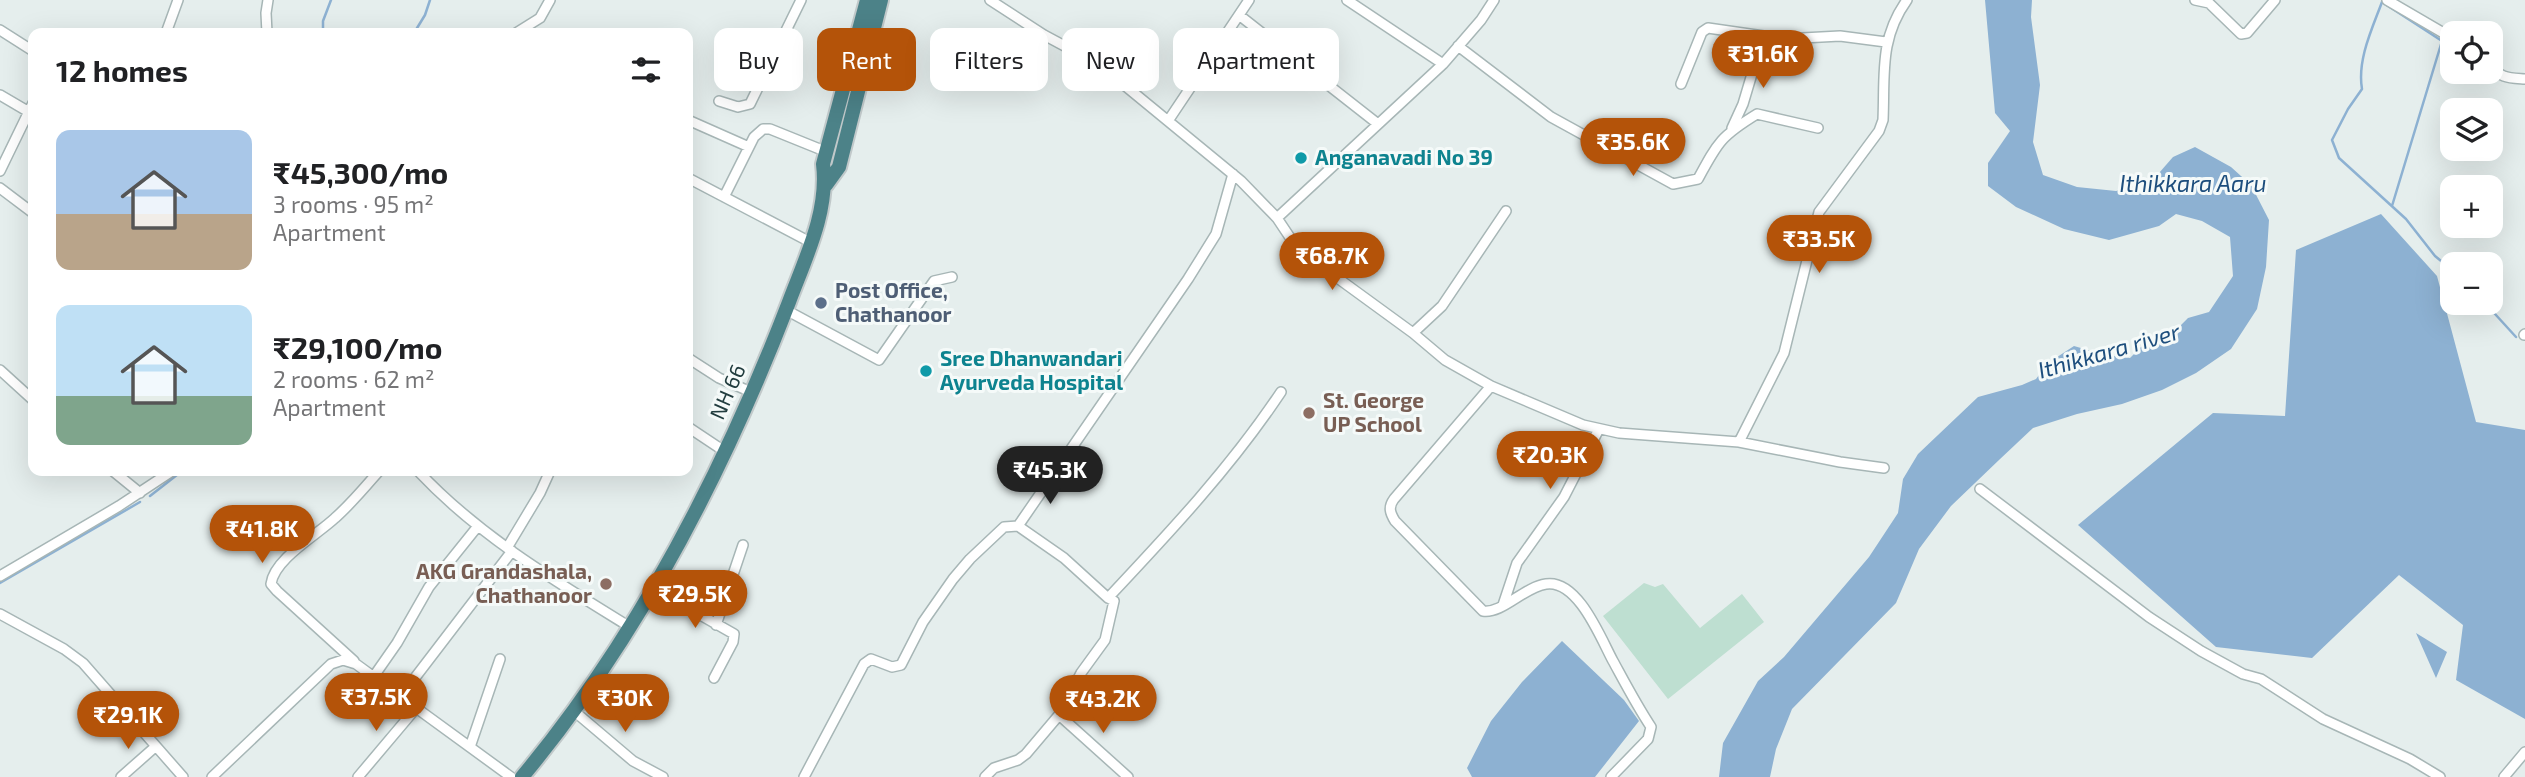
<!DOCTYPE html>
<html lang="en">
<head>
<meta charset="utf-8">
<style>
	:root { --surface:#fff; --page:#f6f6f6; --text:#202124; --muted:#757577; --accent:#b45309 }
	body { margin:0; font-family:"Exo 2",sans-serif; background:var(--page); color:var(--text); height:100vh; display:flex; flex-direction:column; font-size:26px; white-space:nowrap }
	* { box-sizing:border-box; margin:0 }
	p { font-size:23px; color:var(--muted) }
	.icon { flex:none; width:38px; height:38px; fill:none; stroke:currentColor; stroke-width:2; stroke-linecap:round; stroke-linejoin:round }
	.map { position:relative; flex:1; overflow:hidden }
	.details { position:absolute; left:28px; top:28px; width:665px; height:448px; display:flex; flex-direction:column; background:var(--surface); border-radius:14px; box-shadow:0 7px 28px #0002 }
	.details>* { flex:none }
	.hud { position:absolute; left:714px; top:28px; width:665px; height:63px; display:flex; gap:14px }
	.controls { position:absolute; left:2440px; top:21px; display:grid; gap:14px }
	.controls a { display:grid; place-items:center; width:63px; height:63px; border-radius:14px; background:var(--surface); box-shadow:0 7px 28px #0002; font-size:35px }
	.price { position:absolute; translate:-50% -60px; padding:0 16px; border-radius:24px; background:var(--accent); color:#fff; font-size:23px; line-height:46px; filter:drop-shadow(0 2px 4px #0008) }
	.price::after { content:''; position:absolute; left:50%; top:42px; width:21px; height:16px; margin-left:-10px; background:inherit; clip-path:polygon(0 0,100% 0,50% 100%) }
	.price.active { background:#222; color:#fff }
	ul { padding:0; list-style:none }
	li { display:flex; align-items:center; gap:21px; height:175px; padding:0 28px }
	li span { display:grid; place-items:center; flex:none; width:196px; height:140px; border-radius:14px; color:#555 }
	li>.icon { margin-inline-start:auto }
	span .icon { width:84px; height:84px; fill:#fffc; stroke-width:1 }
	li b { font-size:30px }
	h2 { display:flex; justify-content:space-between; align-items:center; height:84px; padding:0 28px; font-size:30px }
	.chip { padding:0 24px; border-radius:14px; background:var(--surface); box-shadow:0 7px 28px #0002; font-size:24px; line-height:63px }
	.chip.active { background:var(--accent); color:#fff }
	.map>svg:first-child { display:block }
	.green { fill:#bedfd1 }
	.water { fill:#8db1d2 }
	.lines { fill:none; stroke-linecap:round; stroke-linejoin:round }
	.stream { stroke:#8db1d2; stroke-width:2.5 }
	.minor-casing { stroke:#a7b6b6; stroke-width:12 }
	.trunk-casing { stroke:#c1c9ca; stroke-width:18 }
	.minor { stroke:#fff; stroke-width:9 }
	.trunk { stroke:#4c8288; stroke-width:14 }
	.culture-dot { fill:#0f9aa8; stroke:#f5faf9; stroke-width:2.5 }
	.service-dot { fill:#5c6f8a; stroke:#f5faf9; stroke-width:2.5 }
	.education-dot { fill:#8d6e63; stroke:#f5faf9; stroke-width:2.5 }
	.labels { text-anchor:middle; stroke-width:6; stroke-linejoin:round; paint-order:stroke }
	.culture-label { font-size:21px; font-weight:bold; fill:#0d838f; stroke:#f5faf9; text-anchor:start }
	.service-label { font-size:21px; font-weight:bold; fill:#4e5e75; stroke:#f5faf9; text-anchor:start }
	.street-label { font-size:21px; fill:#233e40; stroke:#f5faf9 }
	.education-label { font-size:21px; font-weight:bold; fill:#785e54; stroke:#f5faf9; text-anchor:start }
	.water-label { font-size:23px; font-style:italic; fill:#1d4e7d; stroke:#f5faf9 }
</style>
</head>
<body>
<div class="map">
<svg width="2525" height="777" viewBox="0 0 2525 777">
	<rect width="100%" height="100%" fill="#e5eeed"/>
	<path class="green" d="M1644 583 1655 587 1663 584 1700 628 1742 594 1764 622 1668 699 1603 616Z"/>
	<path class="water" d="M1985 0H2032L2031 17 2040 85 2033 142 2043 175 2077 187 2116 191 2152 181 2173 157 2195 147 2231 167 2251 185 2269 220 2266 267 2257 309 2231 349 2196 373 2162 390 2122 404 2077 414 2033 428 1999 460 1951 506 1919 549 1896 603 1792 709 1776 749 1770 777H1719L1723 743 1758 681 1784 657 1869 557 1898 513 1903 479 1918 454 1978 397 2022 385 2036 379 2048 363 2074 346 2105 355 2130 358 2147 341 2175 331 2188 318 2209 312 2233 276 2230 237 2202 221 2176 214 2159 226 2109 240 2064 229 2016 207 1988 186V163L2010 131 1995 113Z
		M2381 214 2437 276 2476 422 2525 430V719L2456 680 2463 625 2399 575 2312 658 2216 647 2078 525 2213 413 2285 416 2296 250Z
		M2416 633 2447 652 2436 678Z
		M1562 641 1624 700 1639 721 1595 777H1472L1467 768 1491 721 1522 682Z"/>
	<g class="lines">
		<path class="stream" d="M323 33V21L331 0
			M414 33 425 15 430 0
			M2392 206 2442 41 2382 2C2372 29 2357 60 2362 89L2348 109 2332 140 2339 158 2406 219 2435 256 2452 270
			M2485 303 2516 337
			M150 496 182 471
			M0 583 140 502"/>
		<defs>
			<path id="minor" d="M990 0 1044 35 1072 50 1123 84 1241 181 1277 218 1291 239 1317 263 1413 333 1445 360 1491 386 1583 425 1619 433 1739 442
				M1347 0 1443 64
				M2195 0 2209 3 2241 34 2247 33 2275 0
				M2387 0 2452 38
				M1239 15 1378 124
				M0 30 33 51
				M166 33 178 0
				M267 33 266 13 268 0
				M516 33 540 18 550 0
				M1458 46 1551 117 1673 184 1698 179C1718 142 1721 136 1757 114L1818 128
				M2490 63C2499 79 2510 78 2525 79
				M1681 84 1702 32 1708 28 1784 39 1840 36 1886 42
				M0 95 29 112
				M719 101 738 107 750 104 801 0
				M688 120 749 147
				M1168 121 1249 0
				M1732 128 1743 104 1763 37
				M0 171 33 103
				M688 178 812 243
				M0 188 33 213
				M724 197 754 137 763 129H770L827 152
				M1277 218 1443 64 1481 20 1494 0
				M786 310 879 360 934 281 952 277
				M1413 333 1442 306 1506 211
				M2524 335 2525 334
				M688 358 719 378 751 392
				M0 370 33 400
				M1491 386 1394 499C1388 507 1390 513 1395 521L1483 611C1502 614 1524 587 1546 584 1578 579 1601 639 1613 661 1625 683 1637 706 1651 727L1648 739 1611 777
				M688 427 724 451
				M1884 468 1840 462 1739 442 1784 353 1819 212 1879 131 1883 120C1885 75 1879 39 1907 0
				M113 471 140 493
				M418 471C479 536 555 581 630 627
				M1980 489 2149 617 2201 651 2243 674 2261 679 2323 719 2410 759 2440 777
				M1018 526 1064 558 1108 598
				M507 548 540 493 550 471
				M0 576 119 506 172 471
				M653 588 734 634 733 642 714 678
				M1503 605 1517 563 1564 497 1599 429
				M0 614 64 649 83 663 183 777
				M716 625 743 545
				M354 661 277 591 271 584C274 559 317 535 335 518 351 504 365 487 379 471
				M374 676 397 643 429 587 478 526
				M401 696 512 551
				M574 711 633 761 663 777
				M1059 715 1128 777
				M470 747 500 659
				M121 777 155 747
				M212 777 331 664 343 660 356 664 511 777
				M358 777 417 707
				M804 777 864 664 871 659 892 667 901 665 923 622 953 579 970 559 1004 527 1018 526 1188 279 1216 234 1233 174
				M985 777 994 768 1018 760 1026 754 1059 715 1081 673 1105 640 1114 601 1108 598C1170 532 1231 467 1281 392
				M2504 777 2525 752"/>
			<path id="trunk" d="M826 185 839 167 881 0
				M522 777C638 638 724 471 789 302 805 259 829 211 823 164L867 0"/>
		</defs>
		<use href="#minor" class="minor-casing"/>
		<use href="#trunk" class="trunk-casing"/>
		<use href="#minor" class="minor"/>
		<use href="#trunk" class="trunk"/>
	</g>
	<g class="culture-dot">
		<circle cx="1301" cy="158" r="7"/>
		<circle cx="926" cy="371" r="7"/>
	</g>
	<circle class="service-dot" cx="821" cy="303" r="7"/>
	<g class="education-dot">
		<circle cx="1309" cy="413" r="7"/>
		<circle cx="606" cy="584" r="7"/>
	</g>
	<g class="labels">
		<g class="culture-label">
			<text x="1315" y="165">Anganavadi No 39</text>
			<text x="940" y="366">Sree Dhanwandari<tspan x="940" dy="24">Ayurveda Hospital</tspan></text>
		</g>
		<g class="service-label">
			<text x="835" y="298">Post Office,<tspan x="835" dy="24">Chathanoor</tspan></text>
		</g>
		<g class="street-label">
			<text transform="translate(728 392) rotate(-66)" y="7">NH 66</text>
		</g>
		<g class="education-label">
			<text x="1323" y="408">St. George<tspan x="1323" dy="24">UP School</tspan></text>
			<text x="592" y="579" text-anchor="end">AKG Grandashala,<tspan x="592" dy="24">Chathanoor</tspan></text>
		</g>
		<g class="water-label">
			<text x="2193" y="192">Ithikkara Aaru</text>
			<text transform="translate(2109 351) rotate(-16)" y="8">Ithikkara river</text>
		</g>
	</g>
</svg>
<div class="controls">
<a><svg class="icon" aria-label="locate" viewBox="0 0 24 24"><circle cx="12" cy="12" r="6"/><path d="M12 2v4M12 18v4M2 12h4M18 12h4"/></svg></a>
<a><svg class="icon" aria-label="layers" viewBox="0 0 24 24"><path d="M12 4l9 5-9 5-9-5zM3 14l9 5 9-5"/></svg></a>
<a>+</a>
<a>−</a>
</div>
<b class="price" style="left:1763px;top:90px">₹31.6K</b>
<b class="price" style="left:1633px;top:178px">₹35.6K</b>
<b class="price" style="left:1819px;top:275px">₹33.5K</b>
<b class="price" style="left:1332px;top:292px">₹68.7K</b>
<b class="price" style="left:1550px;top:491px">₹20.3K</b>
<b class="price active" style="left:1050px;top:506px">₹45.3K</b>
<b class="price" style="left:262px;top:565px">₹41.8K</b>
<b class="price" style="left:695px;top:630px">₹29.5K</b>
<b class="price" style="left:376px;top:733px">₹37.5K</b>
<b class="price" style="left:625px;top:734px">₹30K</b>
<b class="price" style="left:1103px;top:735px">₹43.2K</b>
<b class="price" style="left:128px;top:751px">₹29.1K</b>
<div class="hud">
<a class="chip">Buy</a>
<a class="chip active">Rent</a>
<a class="chip">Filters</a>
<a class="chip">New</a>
<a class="chip">Apartment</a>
</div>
<section class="details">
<h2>12 homes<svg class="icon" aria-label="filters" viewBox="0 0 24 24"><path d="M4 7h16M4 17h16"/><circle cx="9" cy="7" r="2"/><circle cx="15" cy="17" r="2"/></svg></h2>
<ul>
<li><span style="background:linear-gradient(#a9c7e8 60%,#b9a48a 0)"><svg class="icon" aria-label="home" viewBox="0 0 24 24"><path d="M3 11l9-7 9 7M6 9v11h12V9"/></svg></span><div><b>₹45,300/mo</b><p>3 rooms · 95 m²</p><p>Apartment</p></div></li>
<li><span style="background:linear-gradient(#bfe0f5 65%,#7fa58c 0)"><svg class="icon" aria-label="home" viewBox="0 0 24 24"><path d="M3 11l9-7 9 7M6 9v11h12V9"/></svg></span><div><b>₹29,100/mo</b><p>2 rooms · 62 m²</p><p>Apartment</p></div></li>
</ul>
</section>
</div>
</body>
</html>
